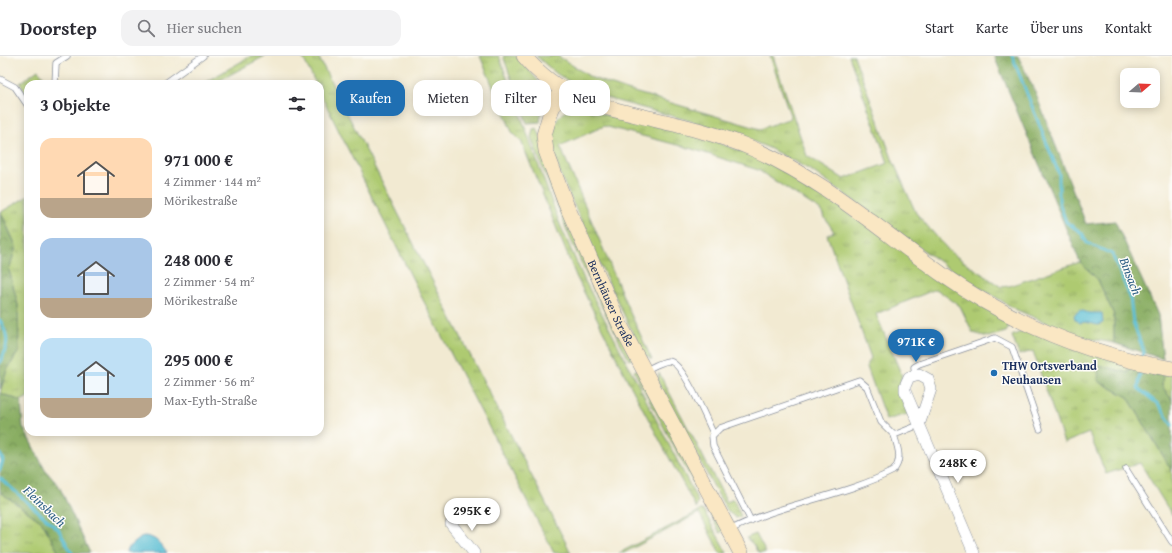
<!DOCTYPE html>
<html lang="de">
<head>
<meta charset="utf-8">
<style>
	:root { --surface:#fff; --page:#f2f2f3; --text:#2b2b33; --muted:#7c7c81; --line:#e1e1e2; --accent:#1f6fb2 }
	body { margin:0; font-family:"Gentium Book Plus",serif; background:var(--page); color:var(--text); height:100vh; display:flex; flex-direction:column; font-size:15px; white-space:nowrap }
	* { box-sizing:border-box; margin:0 }
	p { font-size:13px; color:var(--muted) }
	.icon { flex:none; width:22px; height:22px; fill:none; stroke:currentColor; stroke-width:2; stroke-linecap:round; stroke-linejoin:round }
	.map { position:relative; flex:1; overflow:hidden }
	.sheet { position:absolute; left:24px; top:24px; width:300px; height:356px; display:flex; flex-direction:column; background:var(--surface); border-radius:12px; box-shadow:0 2px 10px #0003 }
	.sheet>* { flex:none }
	.guide { position:absolute; left:336px; top:24px; width:380px; height:36px; display:flex; gap:8px }
	.needle { width:26px; rotate:71deg }
	.buttons { position:absolute; left:1120px; top:12px; display:grid; gap:8px }
	.buttons a { display:grid; place-items:center; width:40px; height:40px; border-radius:8px; background:var(--surface); box-shadow:0 2px 10px #0003; font-size:20px }
	.price { position:absolute; translate:-50% -34px; padding:0 9px; border-radius:14px; background:#fff; color:#222; font-size:13px; line-height:26px; filter:drop-shadow(0 1px 2px #0008) }
	.price::after { content:''; position:absolute; left:50%; top:24px; width:12px; height:9px; margin-left:-6px; background:inherit; clip-path:polygon(0 0,100% 0,50% 100%) }
	.price.current { background:var(--accent); color:#fff }
	ul { padding:0; list-style:none }
	li { display:flex; align-items:center; gap:12px; height:100px; padding:0 16px }
	li span { display:grid; place-items:center; flex:none; width:112px; height:80px; border-radius:12px; color:#555 }
	li>.icon { margin-inline-start:auto }
	span .icon { width:48px; height:48px; fill:#fffc; stroke-width:1 }
	li b { font-size:17px }
	h2 { display:flex; justify-content:space-between; align-items:center; height:48px; padding:0 16px; font-size:17px }
	.tag { padding:0 14px; border-radius:12px; background:var(--surface); box-shadow:0 2px 10px #0003; font-size:14px; line-height:36px }
	.tag.current { background:var(--accent); color:#fff }
	header { display:flex; align-items:center; gap:24px; box-sizing:border-box; height:56px; padding:0 20px; background:var(--surface); border-bottom:1px solid var(--line) }
	header strong { font-size:19px }
	nav { display:flex; gap:22px; margin-inline-start:auto; font-size:14px }
	.search { width:280px; height:36px; background:var(--page); display:flex; align-items:center; gap:10px; box-sizing:border-box; padding:0 14px; border-radius:12px; color:var(--muted); font-size:15px }
	.map>svg:first-child { display:block }
	.grass { fill:url(#grass-tufts); stroke:#647c68 }
	.forest { fill:url(#forest-crowns); stroke:#526e60 }
	.water { fill:#54bcd2; stroke:#387698 }
	.lines { fill:none; stroke-linecap:round; stroke-linejoin:round }
	.stream { stroke:#54bcd2; stroke-width:3 }
	.lane-casing { stroke:#868c98; stroke-width:7 }
	.street-casing { stroke:#868c98; stroke-width:12 }
	.secondary-casing { stroke:#868c98; stroke-width:16 }
	.lane { stroke:#fff; stroke-width:5.5 }
	.street { stroke:#fff; stroke-width:11 }
	.secondary { stroke:#fae7c3; stroke-width:15 }
	.poi-dot { fill:#1f6fb2; stroke:#fdfcf7; stroke-width:1.5 }
	.labels { text-anchor:middle; stroke-width:3; stroke-linejoin:round; paint-order:stroke }
	.street-label { font-size:12px; fill:#1b2f5e; stroke:#fdfcf7 }
	.poi-label { font-size:12px; font-weight:bold; fill:#1b2f5e; stroke:#fdfcf7; text-anchor:start }
	.water-label { font-size:13px; font-style:italic; fill:#2f6087; stroke:#fdfcf7 }
</style>
</head>
<body>
<header>
<strong>Doorstep</strong>
<div class="search"><svg class="icon" aria-label="search" viewBox="0 0 24 24"><circle cx="10" cy="10" r="6"/><path d="M15 15l6 6"/></svg>Hier suchen</div>
<nav><a>Start</a><a>Karte</a><a>Über uns</a><a>Kontakt</a></nav>
</header>
<div class="map">
<svg width="1172" height="497" viewBox="0 0 1172 497">
	<defs>
		<pattern id="grass-tufts" width="24" height="20" patternUnits="userSpaceOnUse"><rect width="24" height="20" fill="#aeca71"/><path d="M3 7l-1-3M5 7V3M7 7l1-3M15 17l-1-3M17 17v-4M19 17l1-3" fill="none" stroke="#8da460"/></pattern>
		<pattern id="forest-crowns" width="20" height="18" patternUnits="userSpaceOnUse"><rect width="20" height="18" fill="#8aae63"/><path d="M2 6a3 3 0 1 1 6 0M12 15a3 3 0 1 1 6 0" fill="none" stroke="#708e55"/></pattern>
	</defs>
	<rect width="100%" height="100%" fill="#fdfcf7"/>
	<filter id="ink" filterUnits="userSpaceOnUse"><feTurbulence type="fractalNoise" baseFrequency=".025" numOctaves="2"/><feDisplacementMap in="SourceGraphic" scale="8" xChannelSelector="R" yChannelSelector="G"/><feConvolveMatrix kernelMatrix="1 2 1 2 8 2 1 2 1" color-interpolation-filters="sRGB"/></filter>
	<filter id="wash" filterUnits="userSpaceOnUse"><feTurbulence type="fractalNoise" baseFrequency=".012" numOctaves="4" result="noise"/><feDisplacementMap in="SourceGraphic" scale="16" xChannelSelector="R" yChannelSelector="G"/><feGaussianBlur stdDeviation="0.9" result="paint"/><feColorMatrix in="noise" values="0 0 0 0 0 0 0 0 0 0 0 0 0 0 0 0 0 1.4 0 .05"/><feComposite in="paint" operator="in"/></filter>
	<g filter="url(#wash)">
		<rect width="100%" height="100%" fill="#f2ead2"/>
		<path class="grass" d="M251 0H265L213 28H202Z
			M302 0H318L571 497H554L420 238 320 37V28H316Z
			M480 0H499L561 171 584 223 698 445 696 452 628 325 576 220 521 85 512 76Z
			M503 0H517L544 32 540 66 527 67Z
			M536 0H558L592 22 627 34 760 73 791 62 770 0H773L807 100 844 123 888 107 849 0H854L893 105 916 157 950 196 1001 231 1009 230 1080 206 1098 224 1114 259V287L1080 281 1017 254 954 216 812 115 769 92 727 75 610 43 577 30 557 18Z
			M38 14 43 20 42 28H28V40L20 27Z
			M581 52 613 61 693 77 777 109 1012 266 1006 276 988 281 973 277 960 250 936 233 876 258 902 320 898 334 908 358 886 364 867 311V307L871 302 827 179 834 176 820 154 758 114 689 92 604 70 560 90 628 252 652 304 644 299C620 252 598 205 577 156 568 135 551 104 553 81 554 62 562 53 581 52Z
			M537 72 632 303 629 304 591 229 567 175 531 82 533 73Z
			M28 140V341L21 345 0 337 7 314 19 295 18 249 9 214 16 190 1 156Z
			M1027 273 1129 309 1128 317 1098 325 1128 341 1172 415V459L1140 407 1106 418 1089 377 1064 387 1033 295 1019 299 1012 280Z
			M638 313 725 474 720 477 634 315Z
			M659 317 727 446 733 443 741 460 736 462 727 455 657 325Z
			M1163 317 1172 319V344L1162 330Z
			M0 436 42 466 59 497H0Z
			M701 454 704 455 727 497H720L699 457 624 497H619Z
			M756 478 766 497H758L753 488 746 482Z"/>
		<path class="forest" d="M994 0H1018L1035 36 1086 168 1115 165 1158 259 1163 303 1114 287V259L1098 224 1080 206Z
			M0 155 16 190 9 214 18 249 19 295 7 314 0 333Z
			M1099 309 1128 317 1129 309 1163 317 1162 330 1172 344V415L1128 341 1098 325Z
			M0 337 21 345 23 371 45 414 59 430 90 497H59L42 466 0 436Z"/>
		<path class="water" d="M1080 254 1089 257H1102L1103 267 1098 269 1085 266 1080 267 1075 263 1074 259Z
			M143 480C155 480 160 487 167 497H126L127 493Z"/>
		<g class="lines">
			<path class="stream" d="M1012 0 1059 118V146L1066 166 1082 177 1087 187 1112 198 1130 241 1133 266 1144 296 1142 303
				M0 264C10 282 8 289 0 307
				M1141 311 1138 332 1159 349 1172 369
				M0 398 3 404 0 414
				M0 422 58 473 72 497"/>
		</g>
	</g>
	<g filter="url(#ink)">
		<g class="lines">
			<defs>
				<path id="lane" d="M0 23 15 31 28 50
					M55 28 56 7 67 0
					M164 28 203 0
					M644 315C651 312 660 306 668 305 682 303 707 365 713 377
					M915 319 914 311 919 308 995 282 1012 291 1040 373
					M1126 413 1172 486
					M751 465 713 390 712 380 720 372 859 324 867 331 881 366 894 379
					M730 474C781 447 842 441 893 415 903 404 898 392 894 379L919 369"/>
				<path id="street" d="M919 369 931 333 928 323 919 318 909 321 905 330V335L974 497
					M451 468 474 497"/>
				<g id="secondary">
					<path d="M524 0C559 42 598 50 649 62 683 70 718 78 751 92 822 122 881 175 943 219 1012 267 1090 299 1172 313"/>
					<path id="s1" d="M561 33 551 55 544 79 546 95 565 146 620 269 741 497"/>
				</g>
			</defs>
			<use href="#lane" class="lane-casing"/>
			<use href="#street" class="street-casing"/>
			<use href="#secondary" class="secondary-casing"/>
			<use href="#lane" class="lane"/>
			<use href="#street" class="street"/>
			<use href="#secondary" class="secondary"/>
		</g>
	</g>
	<circle class="poi-dot" cx="994" cy="317" r="4"/>
	<g class="labels">
		<g class="street-label">
			<text dy="4" stroke="none"><textPath href="#s1" startOffset="231">Bernhäuser Straße</textPath></text>
		</g>
		<g class="poi-label">
			<text x="1002" y="314">THW Ortsverband<tspan x="1002" dy="14">Neuhausen</tspan></text>
		</g>
		<g class="water-label">
			<text transform="translate(1131 220) rotate(69)" y="5">Binsach</text>
			<text transform="translate(45 450) rotate(44)" y="5">Fleinsbach</text>
		</g>
	</g>
</svg>
<div class="buttons">
<a><svg class="needle" viewBox="-14 -14 28 28"><path d="M0-13l5 13h-10z" fill="#e53935"/><path d="M0 13l5-13h-10z" fill="#7c7c81"/></svg></a>
</div>
<b class="price current" style="left:916px;top:307px">971K €</b>
<b class="price" style="left:958px;top:428px">248K €</b>
<b class="price" style="left:472px;top:476px">295K €</b>
<div class="guide">
<a class="tag current">Kaufen</a>
<a class="tag">Mieten</a>
<a class="tag">Filter</a>
<a class="tag">Neu</a>
</div>
<section class="sheet">
<h2>3 Objekte<svg class="icon" aria-label="filters" viewBox="0 0 24 24"><path d="M4 7h16M4 17h16"/><circle cx="9" cy="7" r="2"/><circle cx="15" cy="17" r="2"/></svg></h2>
<ul>
<li><span style="background:linear-gradient(#ffd9b3 75%,#b9a48a 0)"><svg class="icon" aria-label="home" viewBox="0 0 24 24"><path d="M3 11l9-7 9 7M6 9v11h12V9"/></svg></span><div><b>971 000 €</b><p>4 Zimmer · 144 m²</p><p>Mörikestraße</p></div></li>
<li><span style="background:linear-gradient(#a9c7e8 75%,#b9a48a 0)"><svg class="icon" aria-label="home" viewBox="0 0 24 24"><path d="M3 11l9-7 9 7M6 9v11h12V9"/></svg></span><div><b>248 000 €</b><p>2 Zimmer · 54 m²</p><p>Mörikestraße</p></div></li>
<li><span style="background:linear-gradient(#bfe0f5 75%,#b9a48a 0)"><svg class="icon" aria-label="home" viewBox="0 0 24 24"><path d="M3 11l9-7 9 7M6 9v11h12V9"/></svg></span><div><b>295 000 €</b><p>2 Zimmer · 56 m²</p><p>Max-Eyth-Straße</p></div></li>
</ul>
</section>
</div>
</body>
</html>
